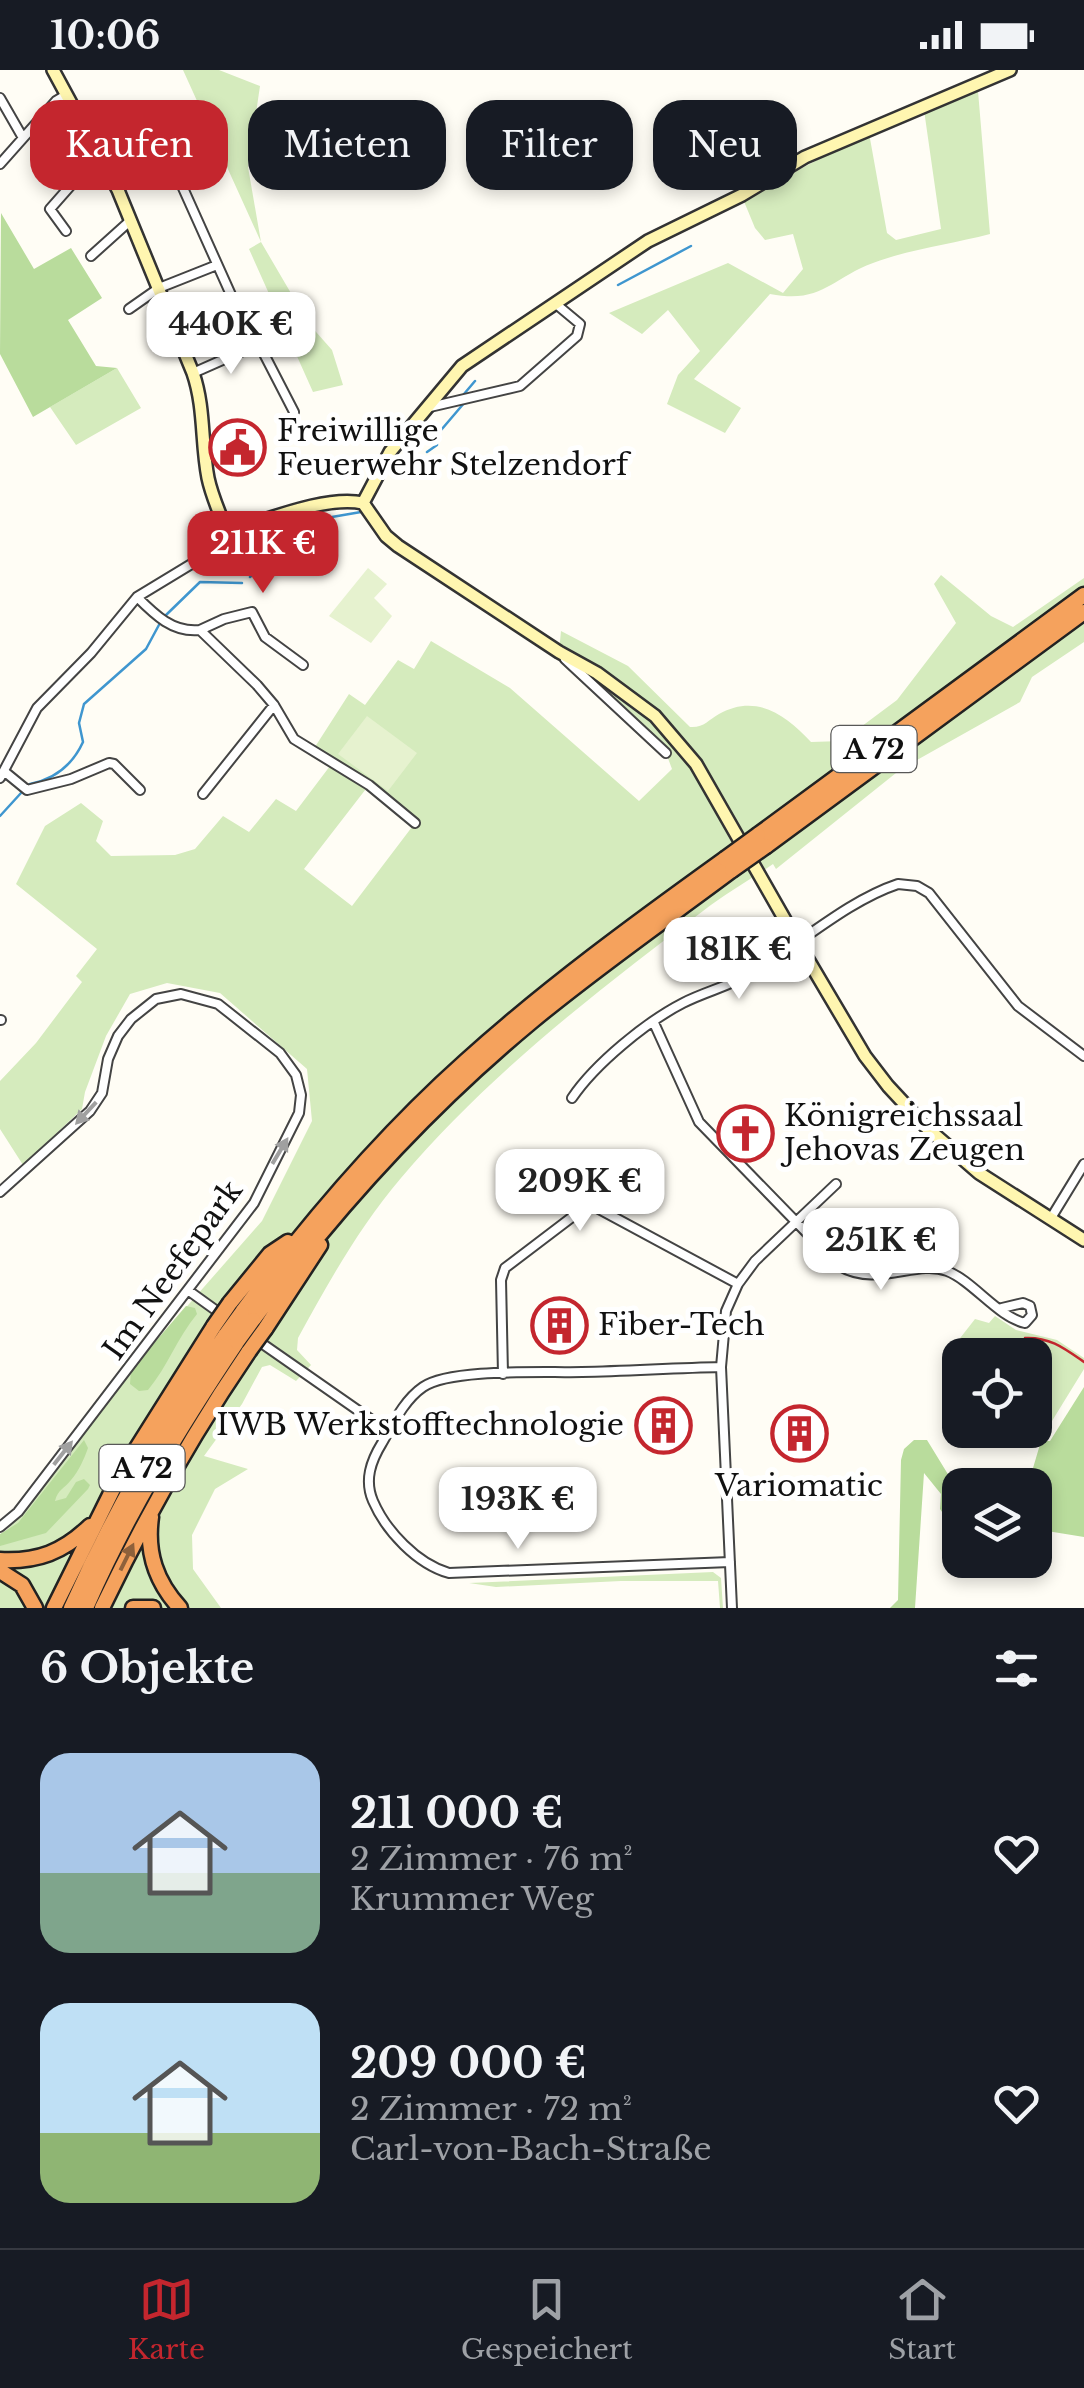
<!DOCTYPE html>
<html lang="de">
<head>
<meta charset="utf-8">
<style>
	:root { --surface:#171b24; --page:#20242c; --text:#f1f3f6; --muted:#9ea1a6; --line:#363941; --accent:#c4262e }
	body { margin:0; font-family:"Libre Baskerville",serif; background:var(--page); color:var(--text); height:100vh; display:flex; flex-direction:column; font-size:38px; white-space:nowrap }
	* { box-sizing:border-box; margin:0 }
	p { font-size:32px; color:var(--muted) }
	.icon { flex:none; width:55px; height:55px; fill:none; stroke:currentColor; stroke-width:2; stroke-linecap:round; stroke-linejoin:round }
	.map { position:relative; height:1538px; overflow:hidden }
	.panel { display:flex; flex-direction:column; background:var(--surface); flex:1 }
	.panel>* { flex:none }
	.top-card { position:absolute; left:30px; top:30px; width:1025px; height:90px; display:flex; gap:20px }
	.controls { position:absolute; left:942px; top:1268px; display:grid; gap:20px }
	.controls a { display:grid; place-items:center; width:110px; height:110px; border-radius:20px; background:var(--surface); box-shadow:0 5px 15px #0003; font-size:50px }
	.price { position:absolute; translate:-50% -85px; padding:0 22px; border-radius:20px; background:#fff; color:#222; font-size:32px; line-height:65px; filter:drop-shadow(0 2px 5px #0008) }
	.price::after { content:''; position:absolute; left:50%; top:60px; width:30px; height:22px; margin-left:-15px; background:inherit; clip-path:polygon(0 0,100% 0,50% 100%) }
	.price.on { background:var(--accent); color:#fff }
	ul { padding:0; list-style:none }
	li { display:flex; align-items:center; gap:30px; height:250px; padding:0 40px }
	li span { display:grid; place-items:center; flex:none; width:280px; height:200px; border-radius:30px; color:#555 }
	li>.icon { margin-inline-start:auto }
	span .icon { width:120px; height:120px; fill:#fffc; stroke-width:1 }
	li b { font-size:42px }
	h2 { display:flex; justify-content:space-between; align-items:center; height:120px; padding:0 40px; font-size:42px }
	.tag { padding:0 35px; border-radius:30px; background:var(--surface); box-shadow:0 5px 15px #0003; font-size:35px; line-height:90px }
	.tag.on { background:var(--accent); color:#fff }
	.status { display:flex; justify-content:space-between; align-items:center; height:70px; padding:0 50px; background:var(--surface); direction:ltr }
	.status svg { height:28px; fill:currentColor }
	.tabs { display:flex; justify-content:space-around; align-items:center; height:140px; border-top:2px solid var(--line); background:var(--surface); font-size:28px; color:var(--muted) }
	.tabs a { display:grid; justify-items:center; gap:5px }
	.tabs .on { color:var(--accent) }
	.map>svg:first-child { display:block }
	.green { fill:#d5ebbd; fill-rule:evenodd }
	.forest { fill:#b9dc9c }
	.pitch { fill:#e6f2cf }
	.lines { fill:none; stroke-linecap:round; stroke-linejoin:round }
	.stream { stroke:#3f96cf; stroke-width:2.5 }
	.street-casing { stroke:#444; stroke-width:12 }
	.secondary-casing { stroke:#333; stroke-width:16 }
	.highway-casing { stroke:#222; stroke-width:19 }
	.street { stroke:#fff; stroke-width:8 }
	.secondary { stroke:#fff6b0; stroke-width:11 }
	.highway { stroke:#f5a25d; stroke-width:14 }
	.tram { stroke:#c4262e; stroke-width:2.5 }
	.highway-bridge-casing { stroke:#222; stroke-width:19; stroke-linecap:butt }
	.highway-bridge { stroke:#f5a25d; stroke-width:14 }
	.oneway { fill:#a0a0a0 }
	.oneway2 { fill:#8e613b }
	.labels { text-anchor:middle; stroke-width:10; stroke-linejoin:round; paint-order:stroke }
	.shield { fill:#fff; stroke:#585858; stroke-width:2.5 }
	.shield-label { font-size:28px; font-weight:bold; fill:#111 }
	.poi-label { font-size:30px; fill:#111; stroke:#fff; text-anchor:start }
	.street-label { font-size:30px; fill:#111; stroke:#fff }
</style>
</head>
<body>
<div class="status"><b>10:06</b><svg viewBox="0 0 49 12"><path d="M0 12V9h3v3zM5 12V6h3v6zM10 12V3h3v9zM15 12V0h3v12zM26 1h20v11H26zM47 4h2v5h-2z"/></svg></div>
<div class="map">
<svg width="1084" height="1538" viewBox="0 0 1084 1538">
	<rect width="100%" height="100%" fill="#fffdf5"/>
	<path class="green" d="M183 0H219L260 16 248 97 261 172 309 254 332 280 343 315 313 322 249 179 261 172Z
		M978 21 990 164C952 174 910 179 873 193 830 209 822 234 770 224L694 309 741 338 725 363 667 334 678 305 700 281 668 240 642 264 609 243 728 193 783 223 803 199 793 164 765 170 755 158 743 129 869 63 887 163 896 170 941 159 924 40Z
		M117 298 141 338 76 375 50 337Z
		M941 505 991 546 1013 557 1084 508V572L1032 607 1020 632 901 699 776 799 773 794C750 810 725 824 703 841 597 921 488 1005 401 1108 360 1156 328 1213 298 1268L297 1280 311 1295 296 1311 270 1295 262 1297 242 1334 204 1386 248 1399 215 1419 192 1465 193 1499 221 1538H0V1467L25 1441 131 1300 262 1151 312 1051 307 999 220 923 167 913 130 924 106 966 85 1022 82 1039 23 1095 0 1059V1011L36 973 82 912 76 906 97 879 16 814 45 756 81 733 103 751 96 771 111 786 175 785 195 779 223 746 249 762 276 729 296 741 333 692 313 680 349 624 365 635 398 590 414 599 431 571 510 618 639 731 672 699 666 683 559 582 561 561 628 596 690 657C704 658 708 650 719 644 756 623 786 645 811 672L842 671 897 630 956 553 934 514ZM369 715 415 753 352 836 304 799Z
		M995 1246 1016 1260 1057 1270 1084 1288V1299L1044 1364 1035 1357V1285H960V1302L943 1290 975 1249 989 1253Z
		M713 1502 721 1508 723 1538H720L718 1511H621L496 1517 469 1513Z"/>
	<path class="forest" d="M1 143 34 199 71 178 102 228 68 250 96 296 117 298 33 347 0 284Z
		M186 1236 195 1238 197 1244C177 1268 168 1296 148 1320L139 1321 130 1314 131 1300Z
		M1084 1317V1467L1047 1461 1035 1454V1415H1028L1041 1371H1050Z
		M84 1370 88 1378C84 1389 79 1401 71 1410 64 1419 58 1419 55 1431L66 1428 76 1412 84 1409 90 1415 88 1419 46 1463 0 1476V1464L18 1453Z
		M914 1370H927L957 1419 954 1427 960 1440V1468L940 1439 941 1424 924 1403 915 1538H890L898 1530 901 1390 904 1379Z"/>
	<path class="pitch" d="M368 498 387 514 374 528 392 546 371 573 329 546Z
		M367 646 417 683 388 721 338 684Z"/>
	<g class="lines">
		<path class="stream" d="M618 215 691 176
			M464 324 475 311
			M427 382 437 375 436 366 465 332
			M314 460 326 448 361 442
			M250 507 282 480
			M165 546 200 512 242 513
			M30 714C55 709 72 696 83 672L79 653 84 634 146 579 160 553
			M0 746 21 723"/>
		<defs>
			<path id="street" d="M0 28 23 68
				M152 49 174 36
				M94 76 152 49 254 276 262 280 294 342
				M0 94 56 31 66 25
				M66 161 50 139 87 97 101 89
				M91 186 131 150
				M129 239 159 218 217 195
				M193 303 254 276
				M430 337 520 316 577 266 580 254 556 234
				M137 527C155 545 173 563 200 560L257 615 274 635 294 669 369 715 415 753
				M200 560 224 549 252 542 265 567 303 595
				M565 589 666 683
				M5 702 27 720 71 709 109 693 114 694 140 720
				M0 708 37 638 91 583 137 527 198 490 227 462
				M203 724 274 635
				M0 950H1
				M654 953 699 1052 838 1195C878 1219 915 1189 947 1201 973 1211 998 1247 1025 1253L1032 1245 1030 1236 1023 1233 1002 1238
				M572 1028C595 994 646 952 683 933 706 921 731 916 753 902 799 875 847 831 898 814L917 816 929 823 1018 936 1084 986
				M0 1122 90 1041 102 1023 108 989 118 966 131 949 156 929 181 924 218 934 280 983 296 1005 301 1025 299 1043 254 1133 18 1442 0 1457
				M1051 1148 1084 1094
				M189 1221 221 1244
				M257 1270 389 1362
				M721 1297C675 1298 628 1301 582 1302 545 1303 451 1298 423 1317 404 1330 393 1354 382 1373 371 1391 364 1410 373 1431 386 1461 417 1494 449 1503L730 1492
				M503 1304 501 1210 505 1198 584 1138H597L738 1214
				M732 1538 721 1297 726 1241 738 1214 755 1191 836 1114"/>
			<path id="secondary" d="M53 0 118 120 193 303C205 338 201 372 208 408 212 427 220 444 227 462 265 451 325 425 363 433
				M363 433 386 466 398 476 559 582 597 603 655 646 696 694 797 871 865 986 888 1016 927 1058 979 1103 1084 1170
				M363 433 390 382 462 296 648 171 742 125 805 87 1010 0"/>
			<path id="highway" d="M758 765 1084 525
				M766 776 1084 542
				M230 1233 270 1184 288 1172
				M242 1242C309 1152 382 1066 466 991 547 918 636 853 725 789
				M253 1250C334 1140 427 1038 532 951 596 898 665 850 732 800
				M265 1259 320 1175
				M151 1447C146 1483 156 1512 180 1538
				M0 1490C38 1492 63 1482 90 1456
				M0 1501 22 1515 35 1538
				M54 1538 120 1405 214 1256
				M71 1538C114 1442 166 1351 226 1264
				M86 1538C127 1444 180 1357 237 1272
				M102 1538C145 1448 193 1363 249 1281
				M133 1538H153"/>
		</defs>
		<use href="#street" class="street-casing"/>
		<use href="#secondary" class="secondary-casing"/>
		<use href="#highway" class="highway-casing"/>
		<use href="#street" class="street"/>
		<use href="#secondary" class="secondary"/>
		<use href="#highway" class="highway"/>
		<path class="tram" d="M1025 1268C1050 1267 1064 1278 1084 1292"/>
		<defs>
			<path id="highway-bridge" d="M725 789 758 765
				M732 800 766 776
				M214 1256 230 1233
				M226 1264 242 1242
				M237 1272 253 1250
				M249 1281 265 1259"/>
		</defs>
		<use href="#highway-bridge" class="highway-bridge-casing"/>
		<use href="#highway-bridge" class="highway-bridge"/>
	</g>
	<defs><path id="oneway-solid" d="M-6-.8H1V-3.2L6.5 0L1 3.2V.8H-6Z" transform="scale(2.5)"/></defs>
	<g class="oneway">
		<use href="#oneway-solid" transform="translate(86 1043) rotate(133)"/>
		<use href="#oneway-solid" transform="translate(280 1081) rotate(-59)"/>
		<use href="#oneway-solid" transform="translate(63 1383) rotate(-52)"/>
	</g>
	<use class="oneway2" href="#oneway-solid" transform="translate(127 1487) rotate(-64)"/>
	<defs>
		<symbol id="civic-ring" viewBox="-11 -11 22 22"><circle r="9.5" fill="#fff" stroke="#c4262e" stroke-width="1.5"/><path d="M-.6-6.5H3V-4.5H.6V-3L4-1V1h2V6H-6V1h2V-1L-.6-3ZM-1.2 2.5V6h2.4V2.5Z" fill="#c4262e"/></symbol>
		<symbol id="church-ring" viewBox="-11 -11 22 22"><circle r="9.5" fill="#fff" stroke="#c4262e" stroke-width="1.5"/><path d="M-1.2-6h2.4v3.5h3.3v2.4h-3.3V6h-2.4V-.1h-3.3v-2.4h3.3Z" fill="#c4262e"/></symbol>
		<symbol id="building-ring" viewBox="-11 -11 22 22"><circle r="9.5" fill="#fff" stroke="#c4262e" stroke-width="1.5"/><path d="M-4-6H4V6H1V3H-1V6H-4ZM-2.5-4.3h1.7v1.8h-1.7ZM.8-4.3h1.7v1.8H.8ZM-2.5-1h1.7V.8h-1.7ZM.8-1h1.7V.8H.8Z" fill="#c4262e"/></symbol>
	</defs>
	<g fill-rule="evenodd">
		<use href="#civic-ring" x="206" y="346" width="63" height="63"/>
		<use href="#church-ring" x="714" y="1032" width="63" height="63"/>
		<use href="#building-ring" x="528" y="1224" width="63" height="63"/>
		<use href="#building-ring" x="632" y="1324" width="63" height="63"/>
		<use href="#building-ring" x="768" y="1332" width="63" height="63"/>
	</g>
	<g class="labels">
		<g class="shield">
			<rect x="831.5" y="656" width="85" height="46" rx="8"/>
			<rect x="99.5" y="1375" width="85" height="46" rx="8"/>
		</g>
		<g class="shield-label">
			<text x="874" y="689">A 72</text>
			<text x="142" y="1408">A 72</text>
		</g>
		<g class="poi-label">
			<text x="277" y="371">Freiwillige<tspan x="277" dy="34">Feuerwehr Stelzendorf</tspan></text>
			<text x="784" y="1056">Königreichssaal<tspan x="784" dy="34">Jehovas Zeugen</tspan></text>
			<text x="598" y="1265">Fiber-Tech</text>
			<text x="624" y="1365" text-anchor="end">IWB Werkstofftechnologie</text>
			<text x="799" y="1426" text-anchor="middle">Variomatic</text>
		</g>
		<g class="street-label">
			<text transform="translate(173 1200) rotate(-54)" y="10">Im Neefepark</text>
		</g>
	</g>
</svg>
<div class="controls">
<a><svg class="icon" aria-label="locate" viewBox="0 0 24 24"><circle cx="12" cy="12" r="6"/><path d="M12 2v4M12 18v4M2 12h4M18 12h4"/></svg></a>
<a><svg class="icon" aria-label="layers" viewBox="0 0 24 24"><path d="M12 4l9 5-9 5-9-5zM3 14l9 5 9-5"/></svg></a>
</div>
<b class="price" style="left:231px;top:307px">440K €</b>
<b class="price on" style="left:263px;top:526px">211K €</b>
<b class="price" style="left:739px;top:932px">181K €</b>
<b class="price" style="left:580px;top:1164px">209K €</b>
<b class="price" style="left:881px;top:1223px">251K €</b>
<b class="price" style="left:518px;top:1482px">193K €</b>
<div class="top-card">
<a class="tag on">Kaufen</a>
<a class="tag">Mieten</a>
<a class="tag">Filter</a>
<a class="tag">Neu</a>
</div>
</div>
<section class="panel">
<h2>6 Objekte<svg class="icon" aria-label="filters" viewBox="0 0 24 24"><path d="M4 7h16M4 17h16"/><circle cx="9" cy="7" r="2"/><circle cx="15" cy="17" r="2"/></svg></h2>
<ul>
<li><span style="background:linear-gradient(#a9c7e8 60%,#7fa58c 0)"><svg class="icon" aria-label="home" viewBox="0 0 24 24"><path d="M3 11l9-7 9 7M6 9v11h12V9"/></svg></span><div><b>211 000 €</b><p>2 Zimmer · 76 m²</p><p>Krummer Weg</p></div><svg class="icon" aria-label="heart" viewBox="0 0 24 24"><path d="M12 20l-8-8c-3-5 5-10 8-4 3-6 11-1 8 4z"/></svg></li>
<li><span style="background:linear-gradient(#bfe0f5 65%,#8fb573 0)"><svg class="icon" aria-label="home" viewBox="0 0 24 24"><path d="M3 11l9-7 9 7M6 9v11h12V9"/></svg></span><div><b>209 000 €</b><p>2 Zimmer · 72 m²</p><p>Carl-von-Bach-Straße</p></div><svg class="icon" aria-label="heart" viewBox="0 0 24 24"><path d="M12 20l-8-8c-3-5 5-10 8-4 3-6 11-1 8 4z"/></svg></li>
</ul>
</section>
<nav class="tabs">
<a class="on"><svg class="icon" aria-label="map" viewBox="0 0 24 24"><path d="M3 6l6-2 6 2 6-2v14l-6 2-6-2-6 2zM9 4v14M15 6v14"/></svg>Karte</a>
<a><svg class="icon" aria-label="saved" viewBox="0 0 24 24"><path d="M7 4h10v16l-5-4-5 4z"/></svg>Gespeichert</a>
<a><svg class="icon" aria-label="home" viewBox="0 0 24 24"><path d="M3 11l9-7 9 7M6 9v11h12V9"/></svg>Start</a>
</nav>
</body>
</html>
